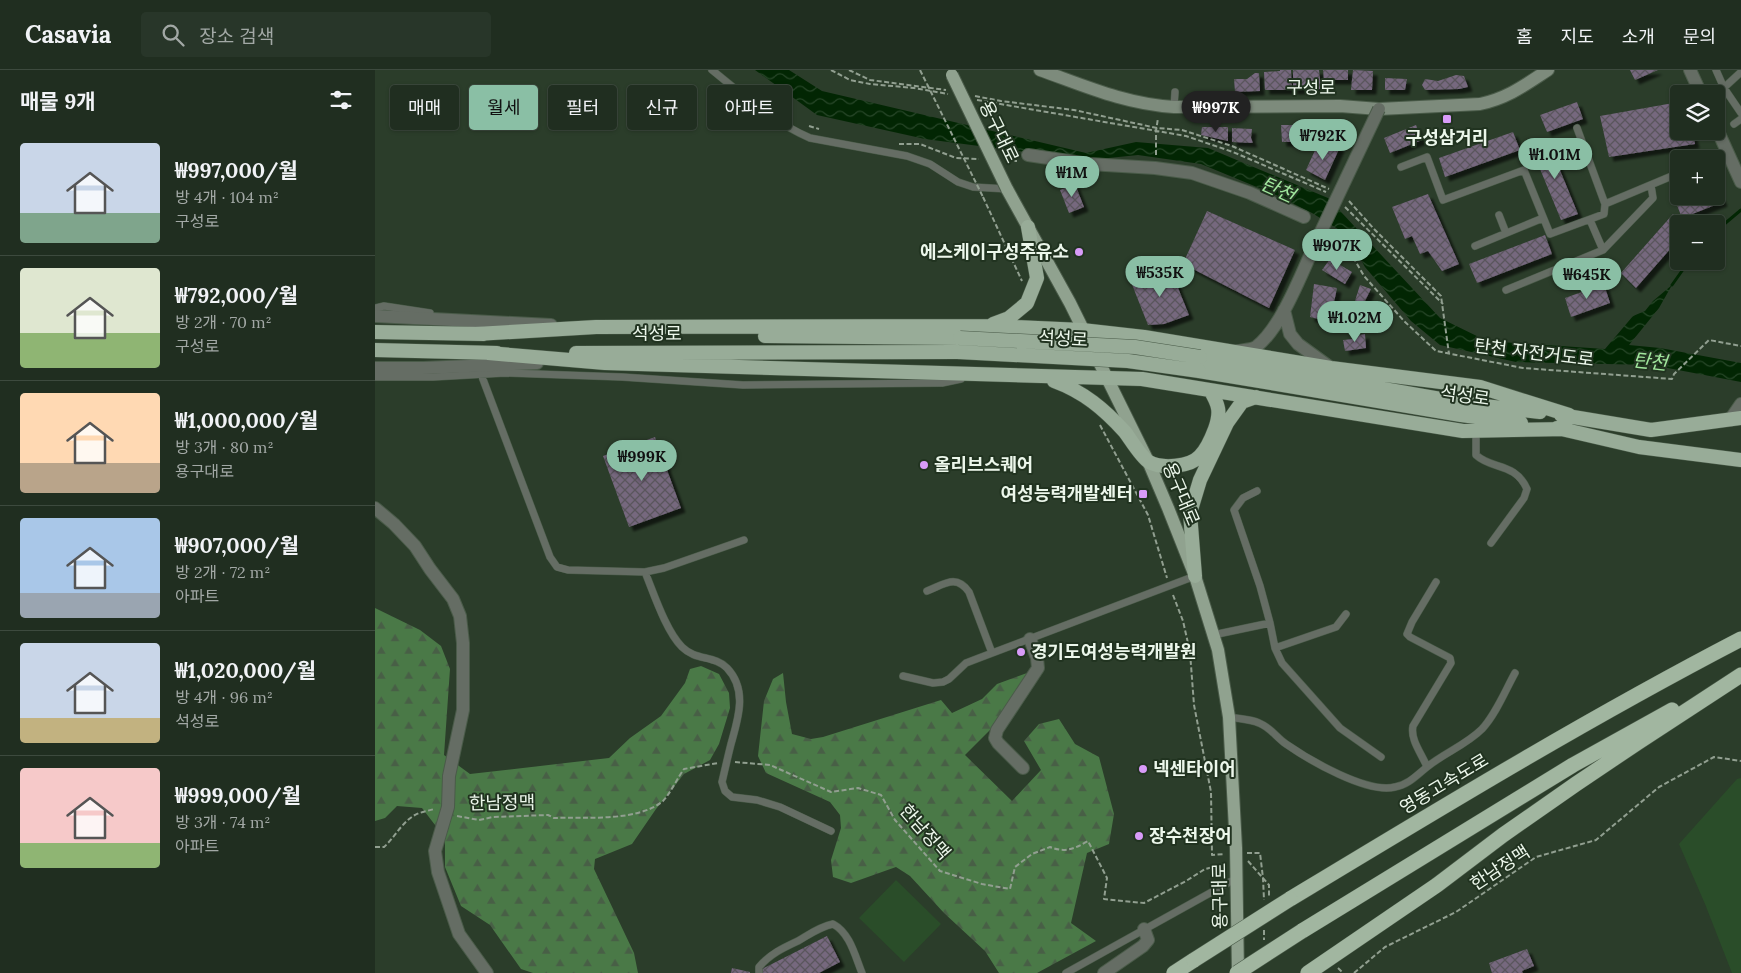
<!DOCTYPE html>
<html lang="ko">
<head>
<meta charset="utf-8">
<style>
	:root { --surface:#202e20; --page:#283629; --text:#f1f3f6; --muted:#a2a8a5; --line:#3d4a3e; --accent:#8abfa5 }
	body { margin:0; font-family:Lora,"Noto Sans KR",serif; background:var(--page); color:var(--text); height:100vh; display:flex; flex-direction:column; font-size:19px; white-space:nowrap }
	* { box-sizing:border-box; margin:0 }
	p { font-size:16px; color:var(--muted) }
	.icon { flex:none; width:28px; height:28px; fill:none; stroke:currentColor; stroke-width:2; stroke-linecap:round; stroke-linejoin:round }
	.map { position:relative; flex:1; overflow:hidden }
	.panel { display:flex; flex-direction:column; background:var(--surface); width:375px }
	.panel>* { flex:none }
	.hud { position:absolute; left:15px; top:15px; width:475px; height:45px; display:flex; gap:10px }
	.tools { position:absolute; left:1295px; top:15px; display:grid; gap:10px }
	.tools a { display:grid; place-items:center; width:55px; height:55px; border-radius:5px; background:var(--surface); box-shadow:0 1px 4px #0004,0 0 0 1px var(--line); font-size:25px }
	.price { position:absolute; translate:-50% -42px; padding:0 11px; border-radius:18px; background:var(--accent); color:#111; font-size:16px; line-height:32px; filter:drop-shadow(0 1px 2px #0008) }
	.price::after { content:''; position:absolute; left:50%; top:30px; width:15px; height:11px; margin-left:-8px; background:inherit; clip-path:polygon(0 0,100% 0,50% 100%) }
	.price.on { background:#222; color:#fff }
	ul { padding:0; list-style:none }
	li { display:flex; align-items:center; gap:15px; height:125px; padding:0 20px }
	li+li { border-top:1px solid var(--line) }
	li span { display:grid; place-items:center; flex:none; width:140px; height:100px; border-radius:5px; color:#555 }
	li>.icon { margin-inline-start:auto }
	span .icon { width:60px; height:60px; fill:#fffc; stroke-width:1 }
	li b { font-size:21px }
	h2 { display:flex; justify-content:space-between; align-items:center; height:60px; padding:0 20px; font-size:21px }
	.chip { padding:0 18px; border-radius:5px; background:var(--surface); box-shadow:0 1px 4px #0004,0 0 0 1px var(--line); font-size:18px; line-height:45px }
	.chip.on { background:var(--accent); color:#111 }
	header { display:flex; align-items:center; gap:30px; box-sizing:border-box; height:70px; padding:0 25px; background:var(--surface); border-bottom:1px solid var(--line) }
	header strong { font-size:24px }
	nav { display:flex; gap:28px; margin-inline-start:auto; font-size:18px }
	.search { width:350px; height:45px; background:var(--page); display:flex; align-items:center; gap:12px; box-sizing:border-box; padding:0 18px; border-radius:5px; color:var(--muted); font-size:19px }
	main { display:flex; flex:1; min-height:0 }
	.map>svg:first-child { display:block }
	.forest { fill:url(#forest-firs) }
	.park { fill:#2a4d29 }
	.water { fill:url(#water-waves) }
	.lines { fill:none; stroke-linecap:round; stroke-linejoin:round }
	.stream { stroke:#022603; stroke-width:3 }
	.building { fill:url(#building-cross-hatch); filter:url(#shadow) }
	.service-casing { stroke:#4a5b49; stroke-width:8 }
	.minor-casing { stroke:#4a5b49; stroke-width:14 }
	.tertiary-casing { stroke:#4a5b49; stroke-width:14 }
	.secondary-casing { stroke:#4a5b49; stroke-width:14 }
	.primary-casing { stroke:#4a5b49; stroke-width:14 }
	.trunk-casing { stroke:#4a5b49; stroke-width:15 }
	.motorway-casing { stroke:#4a5b49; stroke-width:16 }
	.path { stroke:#919f90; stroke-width:2; stroke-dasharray:5 2.5; stroke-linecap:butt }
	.service { stroke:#656d64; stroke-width:7 }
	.minor { stroke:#656d64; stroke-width:12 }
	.tertiary { stroke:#656d64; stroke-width:12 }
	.secondary { stroke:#7d8b7c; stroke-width:12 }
	.primary { stroke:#90a28f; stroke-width:12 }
	.trunk { stroke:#98ac98; stroke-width:14 }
	.motorway { stroke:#a1b6a0; stroke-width:15 }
	.tertiary-bridge-casing { stroke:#4a5b49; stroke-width:14; stroke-linecap:butt }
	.primary-bridge-casing { stroke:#4a5b49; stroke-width:14; stroke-linecap:butt }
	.trunk-bridge-casing { stroke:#4a5b49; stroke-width:15; stroke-linecap:butt }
	.motorway-bridge-casing { stroke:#4a5b49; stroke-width:16; stroke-linecap:butt }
	.path-bridge { stroke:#919f90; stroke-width:2; stroke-dasharray:5 2.5; stroke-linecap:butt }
	.tertiary-bridge { stroke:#656d64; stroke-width:12 }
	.primary-bridge { stroke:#90a28f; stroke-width:12 }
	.trunk-bridge { stroke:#98ac98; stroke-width:14 }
	.motorway-bridge { stroke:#a1b6a0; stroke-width:15 }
	.poi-dot { fill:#d89bf8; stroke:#213320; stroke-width:2 }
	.labels { text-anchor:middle; stroke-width:4; stroke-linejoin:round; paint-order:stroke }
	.street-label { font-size:18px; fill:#ecf7eb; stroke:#213320 }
	.poi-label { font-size:18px; font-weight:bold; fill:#ecf7eb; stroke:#213320; text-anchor:start }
	.water-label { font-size:19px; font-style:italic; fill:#a1e79d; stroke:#213320 }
</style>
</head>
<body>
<header>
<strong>Casavia</strong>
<div class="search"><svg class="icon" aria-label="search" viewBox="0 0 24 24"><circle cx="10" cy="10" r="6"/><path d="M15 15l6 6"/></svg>장소 검색</div>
<nav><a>홈</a><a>지도</a><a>소개</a><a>문의</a></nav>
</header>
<main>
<section class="panel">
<h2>매물 9개<svg class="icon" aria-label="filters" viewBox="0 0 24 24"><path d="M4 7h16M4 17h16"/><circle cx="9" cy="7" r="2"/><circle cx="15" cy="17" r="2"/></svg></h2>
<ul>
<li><span style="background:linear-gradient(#c9d6e8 70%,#7fa58c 0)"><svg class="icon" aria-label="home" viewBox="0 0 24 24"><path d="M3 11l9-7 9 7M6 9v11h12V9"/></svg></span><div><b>₩997,000/월</b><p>방 4개 · 104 m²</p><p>구성로</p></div></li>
<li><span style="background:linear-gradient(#dfe7d0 65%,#8fb573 0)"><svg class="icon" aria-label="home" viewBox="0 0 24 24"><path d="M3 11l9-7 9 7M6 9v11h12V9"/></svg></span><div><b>₩792,000/월</b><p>방 2개 · 70 m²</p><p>구성로</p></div></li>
<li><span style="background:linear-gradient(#ffd9b3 70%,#b9a48a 0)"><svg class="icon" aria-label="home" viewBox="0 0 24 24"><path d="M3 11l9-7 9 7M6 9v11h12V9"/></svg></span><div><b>₩1,000,000/월</b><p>방 3개 · 80 m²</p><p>용구대로</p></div></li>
<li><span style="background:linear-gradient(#a9c7e8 75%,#9aa5b1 0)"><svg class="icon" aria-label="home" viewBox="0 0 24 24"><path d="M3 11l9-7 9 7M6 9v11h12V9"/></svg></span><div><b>₩907,000/월</b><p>방 2개 · 72 m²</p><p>아파트</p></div></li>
<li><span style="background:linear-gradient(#c9d6e8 75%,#c2b280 0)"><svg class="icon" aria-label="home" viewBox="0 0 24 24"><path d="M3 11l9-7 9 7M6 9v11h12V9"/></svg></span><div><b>₩1,020,000/월</b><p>방 4개 · 96 m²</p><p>석성로</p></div></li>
<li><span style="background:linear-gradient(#f6c9c9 75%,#8fb573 0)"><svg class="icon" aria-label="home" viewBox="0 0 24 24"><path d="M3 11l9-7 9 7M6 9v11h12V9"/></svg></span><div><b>₩999,000/월</b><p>방 3개 · 74 m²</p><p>아파트</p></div></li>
</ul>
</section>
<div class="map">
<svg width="1366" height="903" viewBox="0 0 1366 903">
	<defs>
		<pattern id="forest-firs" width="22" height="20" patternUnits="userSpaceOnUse" patternTransform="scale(1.25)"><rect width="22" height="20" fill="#4a7947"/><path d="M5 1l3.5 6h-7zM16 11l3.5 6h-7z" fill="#485f46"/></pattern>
		<pattern id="water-waves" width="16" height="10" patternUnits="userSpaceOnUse" patternTransform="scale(1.25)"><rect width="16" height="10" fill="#022603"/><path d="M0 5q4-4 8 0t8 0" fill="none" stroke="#274628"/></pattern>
		<pattern id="building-cross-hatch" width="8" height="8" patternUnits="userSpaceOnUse" patternTransform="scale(1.25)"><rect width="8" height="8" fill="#76677e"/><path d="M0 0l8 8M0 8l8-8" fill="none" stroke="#5a565c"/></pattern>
		<filter id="shadow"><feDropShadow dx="4.5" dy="4.5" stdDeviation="1" flood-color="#0009"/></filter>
	</defs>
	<rect width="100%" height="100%" fill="#2b3d2a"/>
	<path class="forest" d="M0 538 45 560 66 576 75 599 69 685 95 704 234 688 255 668 286 646 310 613 315 599 326 596 344 604 354 623 355 638 344 674 335 690 309 704 281 739 257 774 220 789 219 799 259 883 263 903H158L146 899 115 855 86 836 70 797V768L47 738 22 736 10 748 0 751Z
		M408 603 411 632 417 664 436 669 448 667 566 630 577 643 607 629 622 614 652 603 619 656 590 685 637 731 666 700 649 671 664 654 684 649 700 674 724 687 739 744 734 774 712 783 696 853 721 871 662 903H624L610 881 569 843 535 806 521 797 476 813 458 807 456 790 466 758 465 745 455 732 391 703 383 686 389 631 398 609Z"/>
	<path class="park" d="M1366 708V903H1357L1330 834 1304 774 1362 709Z
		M521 810 566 854 529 892 484 848Z"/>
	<path class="water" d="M380 0H414L447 21 711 83 761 72 833 78 953 128 1065 248 1112 271 1230 279 1258 246 1270 241 1278 231 1297 215 1284 238 1254 275 1285 278 1366 293V312L1277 295 1141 292 1065 275 1036 251 990 197 971 164 937 143 901 125 826 94 763 85 714 90 550 69 442 45Z"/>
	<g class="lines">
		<path class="stream" d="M1341 161 1366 140
			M1297 215 1314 191"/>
	</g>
	<path class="building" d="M905 0H916L917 20H890L889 2 905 1Z
		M918 0H944L946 19 918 20Z
		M948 0H973V10H949Z
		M978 0 998 1 997 20H976Z
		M1255 0H1283L1260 10Z
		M880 3H884L885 21 860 22 859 9H872Z
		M1081 5 1089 6 1093 17 1084 19 1050 20 1047 15 1050 9 1063 11Z
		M1010 8 1032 9 1030 20H1010Z
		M1202 32 1208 49 1172 62 1165 45Z
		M1304 32V61H1317L1320 74 1234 87 1225 46Z
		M906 55H960L961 62H963L964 72H907Z
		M1041 55 1047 70 1015 83 1009 68Z
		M827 57H853V71L826 65Z
		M857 58 877 59 876 68 878 73 857 72Z
		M1138 62 1145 80 1070 107 1064 88Z
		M1173 71 1203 144 1186 150 1156 77Z
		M958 74 965 77 950 110 931 100 942 76 955 79Z
		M700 114 709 137 694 143 685 120Z
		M1341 117 1348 132 1307 148 1300 130 1309 126H1341Z
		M1053 124 1084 194 1067 201 1053 181 1045 184 1037 166 1030 169 1017 137Z
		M832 141 920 180 894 238 812 196 811 187Z
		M1298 144 1309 154H1304V169L1261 218 1246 203Z
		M1170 165 1177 184 1102 213 1094 194Z
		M955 189 977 202 970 214 947 200Z
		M795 198 814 245 789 254 773 255 756 212Z
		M939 214 962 218 956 247 953 246 951 251 935 247Z
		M1229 214 1235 233 1196 247 1190 228Z
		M985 215 996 219 987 237 979 234Z
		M990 264 991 278 970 281 968 270 978 269 977 266Z
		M280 367 306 438 254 457 228 386Z
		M452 866 465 892 444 903H388L387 899Z
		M1152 879 1159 896 1147 901 1148 903H1117L1114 893Z
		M357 898 375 902V903H356Z"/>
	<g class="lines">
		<defs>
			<path id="service" d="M337 0C368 25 398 52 435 68L532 86 555 94 583 112 598 117 632 119
				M1341 0 1349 18 1366 43
				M1341 25 1366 2
				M799 37 800 22
				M1359 54 1366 49
				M1202 58 1230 134
				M1338 89 1353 83
				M1026 97 1052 87 1068 130 1149 100 1175 164 1229 144 1230 134 1304 103
				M1124 145 1131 163
				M1215 150 1228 180
				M1100 176 1168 148
				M1131 220 1228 180 1278 128 1276 115
				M0 238 9 236 55 243
				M106 304 175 487 182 497 193 500 270 502 289 498 369 470
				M0 307H58L130 303 247 307 368 315 567 313 586 309
				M1101 361V385C1117 400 1140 392 1152 419L1149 428 1116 473
				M882 421 868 428 859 440 885 516 895 553
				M270 502C279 524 291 561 307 577 321 591 339 585 352 598 373 620 363 649 356 674 353 686 350 699 347 712L350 721 357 727 382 730 405 737 456 761
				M552 521C570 514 581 504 594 522L617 583
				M838 565 895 553 900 578 907 593 965 658 1006 687
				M900 578 961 557 971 544
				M528 606 558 613 568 612 574 609 591 593 604 588 820 506
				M854 647C864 649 875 649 884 653 895 657 902 668 911 674 934 690 992 724 1020 717 1033 715 1042 705 1052 697 1047 684 1035 670 1038 656L1076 593 1075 588 1035 567 1032 564 1037 552 1061 512
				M1052 697C1069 683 1091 675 1107 659 1121 644 1130 621 1140 603
				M384 903V897C395 884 408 878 423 871 435 864 444 857 458 854 475 863 480 886 487 903
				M691 903 862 808"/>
			<path id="minor" d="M653 85 714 94 780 98 817 103 875 123 929 147
				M0 438 19 454 40 476 55 499 78 529 85 546 88 573V640L74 706 73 737 60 781 63 802 84 864 112 903
				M648 698 623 673 620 668 622 660 663 598 662 588 655 569
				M729 903 768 876 773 870 769 859"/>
			<path id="tertiary" d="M1315 0 1326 24
				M1341 57 1366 112
				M909 240 915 264 923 274 956 298
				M0 246 176 255
				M862 281C868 280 876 280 881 277 907 257 927 202 941 172
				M0 298H48L162 293
				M1355 350 1366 334"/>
			<path id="secondary" d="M665 0C710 16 750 34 799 37L965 36 1004 39 1105 34C1133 28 1150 15 1173 0"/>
			<path id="primary" d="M632 119 695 233 773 391 793 438 820 506 843 580 854 647 861 778 863 903"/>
			<path id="trunk" d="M618 254 634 248 652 233 662 208 653 157
				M0 262 109 264
				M101 264 221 257 615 256 707 260 769 267 956 298 1105 317 1194 345
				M390 266 585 268
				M0 280 122 283
				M113 283 230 293 767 309 1088 361 1192 359
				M201 283 583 282
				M825 287 1100 335 1165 342
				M824 301 1086 345 1146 353
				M679 311C709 322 729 339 750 362 756 370 766 387 774 392 787 399 815 397 825 386 831 380 837 367 840 359 846 342 844 335 835 320
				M1186 345 1276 360 1366 348
				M1182 358 1264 377 1366 390
				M820 506 815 443 825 410 852 353 867 332 881 327"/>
			<path id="motorway" d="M915 829C1064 739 1212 649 1366 569
				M927 861 1198 695 1297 640
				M799 903 819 890
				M933 903 1062 815 1128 765 1201 714 1262 673 1366 605"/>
		</defs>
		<use href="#service" class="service-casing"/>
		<use href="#minor" class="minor-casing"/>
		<use href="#tertiary" class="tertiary-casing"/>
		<use href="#secondary" class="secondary-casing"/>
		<use href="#primary" class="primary-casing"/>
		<use href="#trunk" class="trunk-casing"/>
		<use href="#motorway" class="motorway-casing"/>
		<path class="path" d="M456 0 475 10 495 14 539 18 573 24
			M474 0 495 10 571 20
			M545 0 552 14
			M600 26 626 31 699 40 782 58 807 60 857 76 954 119
			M602 30 811 66 858 82 951 122
			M434 56 444 59
			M524 74H545L581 88 604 89
			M781 85V61L783 48
			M632 91H642
			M608 127 647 211
			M974 131 999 159 1066 226 1074 284
			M970 137 1068 234
			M953 171 978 187 989 206 1029 251 1061 281 1148 298 1297 309 1299 304 1334 270 1366 276
			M951 179 969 182
			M725 355 773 445 792 508
			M798 525 808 551 815 582 819 635 836 722 837 785 850 784
			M360 692 395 695 456 722 483 718 506 725 520 750 565 801 607 814 635 819 640 797 657 784 675 777C690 783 699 779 713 771L732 808 729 829 769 833 811 811 830 799 850 794
			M82 746 104 750 118 747 173 745 179 748C211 747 263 752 288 731 295 724 303 707 309 699L343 693
			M0 777H9C20 767 27 752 40 745 45 742 53 741 59 739
			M872 783H885L888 808 889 830
			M873 791 894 815V826
			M889 860V870
			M963 898 968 903
			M979 903 1010 877 1081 842 1161 787 1221 770 1284 717 1339 687 1366 691"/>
		<use href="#service" class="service"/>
		<use href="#minor" class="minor"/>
		<use href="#tertiary" class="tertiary"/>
		<use href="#secondary" class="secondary"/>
		<use href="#primary" class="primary"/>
		<use href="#trunk" class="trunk"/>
		<use href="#motorway" class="motorway"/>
		<defs>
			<path id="tertiary-bridge" d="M941 172 1004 39"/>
			<path id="primary-bridge" d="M577 5 632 119"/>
			<path id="trunk-bridge" d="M585 268 760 277 825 287
				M583 282 753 291 824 301"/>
			<path id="motorway-bridge" d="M819 890 915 829
				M862 903 927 861"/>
		</defs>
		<use href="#tertiary-bridge" class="tertiary-bridge-casing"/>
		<use href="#primary-bridge" class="primary-bridge-casing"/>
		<use href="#trunk-bridge" class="trunk-bridge-casing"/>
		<use href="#motorway-bridge" class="motorway-bridge-casing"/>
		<path class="path-bridge" d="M552 14 608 127"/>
		<use href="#tertiary-bridge" class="tertiary-bridge"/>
		<use href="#primary-bridge" class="primary-bridge"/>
		<use href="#trunk-bridge" class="trunk-bridge"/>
		<use href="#motorway-bridge" class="motorway-bridge"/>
	</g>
	<g class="poi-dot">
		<rect x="1067" y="44" width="10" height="10" rx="2.5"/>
		<circle cx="704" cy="182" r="5"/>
		<circle cx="549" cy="395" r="5"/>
		<rect x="763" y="419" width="10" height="10" rx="2.5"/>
		<circle cx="646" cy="582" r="5"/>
		<circle cx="768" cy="699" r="5"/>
		<circle cx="764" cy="766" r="5"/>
	</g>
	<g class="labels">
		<g class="street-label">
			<text x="936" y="24">구성로</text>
			<text transform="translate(624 62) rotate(64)" y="6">용구대로</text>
			<text x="282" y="270">석성로</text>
			<text transform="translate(688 269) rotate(3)" y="6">석성로</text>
			<text transform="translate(1159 283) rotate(7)" y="6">탄천 자전거도로</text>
			<text transform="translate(1090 326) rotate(8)" y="6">석성로</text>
			<text transform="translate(806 424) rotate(67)" y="6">용구대로</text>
			<text transform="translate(1069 714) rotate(-31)" y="6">영동고속도로</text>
			<text transform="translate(127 733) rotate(-1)" y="6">한남정맥</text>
			<text transform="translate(550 762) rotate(49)" y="6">한남정맥</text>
			<text transform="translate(1125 798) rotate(-33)" y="6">한남정맥</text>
			<text transform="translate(845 826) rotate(-91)" y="6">용구대로</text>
		</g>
		<g class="poi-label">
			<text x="1072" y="74" text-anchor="middle">구성삼거리</text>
			<text x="694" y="188" text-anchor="end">에스케이구성주유소</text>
			<text x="559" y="401">올리브스퀘어</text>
			<text x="758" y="430" text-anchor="end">여성능력개발센터</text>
			<text x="656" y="588">경기도여성능력개발원</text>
			<text x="778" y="705">넥센타이어</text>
			<text x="774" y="772">장수천장어</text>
		</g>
		<g class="water-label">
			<text transform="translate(903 119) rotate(24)" y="7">탄천</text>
			<text transform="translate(1275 291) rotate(6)" y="7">탄천</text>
		</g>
	</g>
</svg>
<div class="tools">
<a><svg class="icon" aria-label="layers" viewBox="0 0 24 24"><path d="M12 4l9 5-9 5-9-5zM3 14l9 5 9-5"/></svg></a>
<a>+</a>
<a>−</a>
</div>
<b class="price on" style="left:841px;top:63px">₩997K</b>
<b class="price" style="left:948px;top:91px">₩792K</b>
<b class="price" style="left:1180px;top:110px">₩1.01M</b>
<b class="price" style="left:697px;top:128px">₩1M</b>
<b class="price" style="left:962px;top:201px">₩907K</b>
<b class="price" style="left:785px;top:228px">₩535K</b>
<b class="price" style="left:1212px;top:230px">₩645K</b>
<b class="price" style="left:980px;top:273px">₩1.02M</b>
<b class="price" style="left:267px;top:412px">₩999K</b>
<div class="hud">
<a class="chip">매매</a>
<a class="chip on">월세</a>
<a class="chip">필터</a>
<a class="chip">신규</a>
<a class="chip">아파트</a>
</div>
</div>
</main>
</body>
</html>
